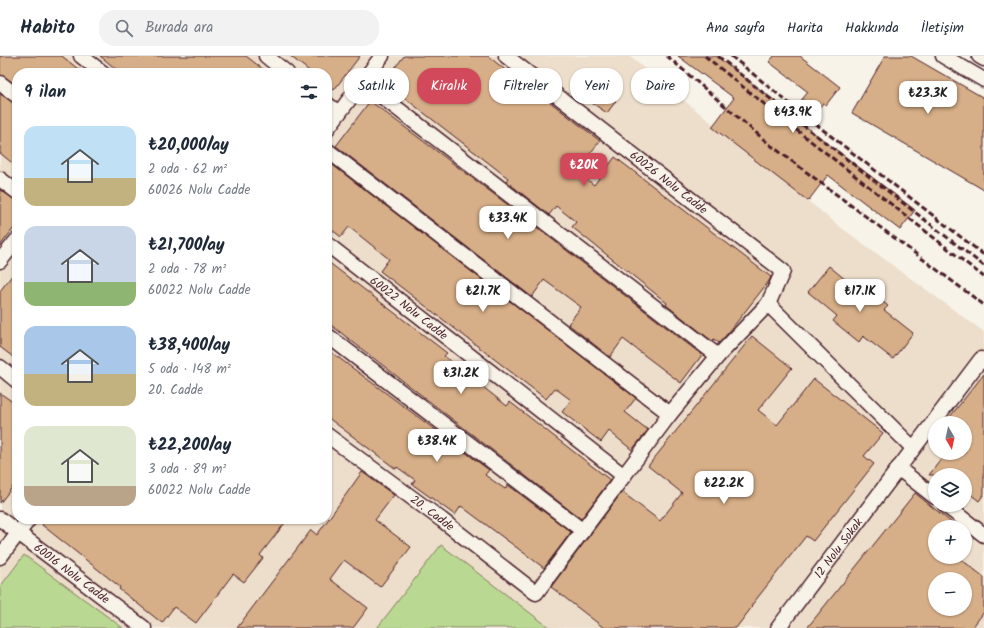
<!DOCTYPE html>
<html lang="tr">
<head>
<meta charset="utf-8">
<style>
	:root { --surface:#fff; --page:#f2f2f3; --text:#1f2937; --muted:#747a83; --line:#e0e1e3; --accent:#d1495b }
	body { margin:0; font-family:Kalam,sans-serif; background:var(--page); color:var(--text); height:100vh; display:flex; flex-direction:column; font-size:15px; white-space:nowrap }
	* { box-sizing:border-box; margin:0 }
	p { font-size:13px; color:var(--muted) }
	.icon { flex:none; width:22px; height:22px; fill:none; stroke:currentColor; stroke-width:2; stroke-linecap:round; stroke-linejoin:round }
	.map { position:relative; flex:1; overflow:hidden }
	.drawer { position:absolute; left:12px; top:12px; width:320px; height:456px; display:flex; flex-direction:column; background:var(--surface); border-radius:16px; box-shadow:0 1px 3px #0004 }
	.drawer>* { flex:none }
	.banner { position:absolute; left:344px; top:12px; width:380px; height:36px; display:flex; gap:8px }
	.needle { width:26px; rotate:171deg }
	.tools { position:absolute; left:928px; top:360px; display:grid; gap:8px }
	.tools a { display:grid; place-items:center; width:44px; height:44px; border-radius:50%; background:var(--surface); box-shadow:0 1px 3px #0004; font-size:20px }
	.price { position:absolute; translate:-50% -34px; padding:0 9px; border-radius:8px; background:#fff; color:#222; font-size:13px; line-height:26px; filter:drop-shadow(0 1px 2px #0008) }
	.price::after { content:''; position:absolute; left:50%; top:24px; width:12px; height:9px; margin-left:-6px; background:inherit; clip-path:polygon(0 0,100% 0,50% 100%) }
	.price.selected { background:var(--accent); color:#fff }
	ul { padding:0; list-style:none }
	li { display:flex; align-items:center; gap:12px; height:100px; padding:0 12px }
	li span { display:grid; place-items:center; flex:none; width:112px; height:80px; border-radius:12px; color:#555 }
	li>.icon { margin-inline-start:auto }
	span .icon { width:48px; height:48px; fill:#fffc; stroke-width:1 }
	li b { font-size:17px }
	h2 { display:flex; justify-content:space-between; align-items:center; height:48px; padding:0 12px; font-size:17px }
	.chip { padding:0 14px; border-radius:16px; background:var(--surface); box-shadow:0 1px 3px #0004; font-size:14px; line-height:36px }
	.chip.selected { background:var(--accent); color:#fff }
	header { display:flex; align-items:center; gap:24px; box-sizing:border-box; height:56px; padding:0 20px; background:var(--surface); border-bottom:1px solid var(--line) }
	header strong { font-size:19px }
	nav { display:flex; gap:22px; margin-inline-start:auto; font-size:14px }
	.search { width:280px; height:36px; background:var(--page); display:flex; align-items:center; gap:10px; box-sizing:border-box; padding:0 14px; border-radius:16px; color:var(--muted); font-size:15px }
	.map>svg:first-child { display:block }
	.built { fill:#eddecb; fill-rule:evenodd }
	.green { fill:#b9d992; stroke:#827c5e }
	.building { fill:#d6ae87; stroke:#4a1f2b; fill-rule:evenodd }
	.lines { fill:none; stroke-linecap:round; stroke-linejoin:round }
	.minor-casing { stroke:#4a1f2b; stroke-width:17 }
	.minor { stroke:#f7f3e8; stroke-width:14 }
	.rail { stroke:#4a1f2b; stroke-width:3; stroke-dasharray:6 3; stroke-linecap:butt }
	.labels { text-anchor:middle; stroke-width:3; stroke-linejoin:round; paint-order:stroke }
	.street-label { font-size:12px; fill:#4a1f2b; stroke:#f7f3e8 }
</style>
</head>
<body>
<header>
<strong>Habito</strong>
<div class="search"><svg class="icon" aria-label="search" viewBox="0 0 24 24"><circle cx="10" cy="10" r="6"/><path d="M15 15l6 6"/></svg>Burada ara</div>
<nav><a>Ana sayfa</a><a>Harita</a><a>Hakkında</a><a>İletişim</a></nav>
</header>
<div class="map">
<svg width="984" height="572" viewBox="0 0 984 572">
	<rect width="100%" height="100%" fill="#f7f3e8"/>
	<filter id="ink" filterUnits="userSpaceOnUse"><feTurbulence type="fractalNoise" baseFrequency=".025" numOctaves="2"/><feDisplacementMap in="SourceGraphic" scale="8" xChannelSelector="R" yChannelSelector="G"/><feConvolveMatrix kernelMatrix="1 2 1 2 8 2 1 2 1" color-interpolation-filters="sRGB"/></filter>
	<g filter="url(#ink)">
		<path class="built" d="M0 0H629L839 170 984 276V572H0ZM17 17H327V463H17ZM935 367H965V397H935ZM935 419H965V449H935ZM935 471H965V501H935ZM935 523H965V553H935Z"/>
		<path class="green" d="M441 489 550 572H377Z
			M24 499 123 572H0V531Z"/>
		<path class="building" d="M0 0H62L83 17H17V29L0 19Z
			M100 0H246L268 17H121Z
			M290 0H360L334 34 327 28V17H312Z
			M404 0H488L534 37 536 35 600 85 576 115 594 129 615 101 771 221 769 225 729 276 719 287 714 283 712 285 666 249 667 247 572 171 576 166 556 150 549 159 506 125 508 122 384 26Z
			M678 0H716L791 57 808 36 769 6 774 0H800L840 31 826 49 823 47 805 70 915 154 900 174 828 119 808 145 712 71 734 42Z
			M885 0H911L984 42V134L852 57Z
			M600 35 616 45 607 57 592 47Z
			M0 38 17 48V111L0 97Z
			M370 45 495 139 702 299 681 327 623 283 610 301 568 268 581 251 544 224 532 241 336 90Z
			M330 107 636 342 625 356 648 374 632 394 609 375 601 386 562 356 571 344 555 332 546 343 380 215 389 203 349 171 341 181 327 170V110Z
			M0 134 17 144V168L0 190Z
			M327 205 447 297 444 300 507 350 510 346 610 424 581 463 327 266Z
			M829 210 858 234 862 229 888 250 884 254 913 277 893 303 863 280 859 286 833 265 837 260 808 236Z
			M17 213V304L0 291V235Z
			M752 280 792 312 758 354 777 369 814 323 883 377 864 400 874 408 813 485 806 480 751 550 752 551 736 572H604L551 531 622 436 660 465 682 437 648 410Z
			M327 293 489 414 485 419 505 433 508 429 571 476 544 512 461 450 455 459 412 428 415 424 397 411 396 413 327 361Z
			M984 318V438L979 445 965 434V419H929L946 397H965V367H945Z
			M0 337 17 349V425L0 447Z
			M362 416 394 439 375 464 411 491 380 531 344 504 330 523 368 552 353 572H237L311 474 317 479Z
			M915 437 957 471H935V501H958L984 521V556L972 572H807ZM935 523H965V553H935Z
			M47 463H288L260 499 263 502 244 526 233 518 196 567 174 551 162 567 119 533 120 531 42 469Z"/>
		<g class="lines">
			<defs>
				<g id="minor">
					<path d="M81 0 103 17"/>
					<path d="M266 0 287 17"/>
					<path id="s1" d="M506 0 783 215 768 248"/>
					<path d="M943 0 984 24"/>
					<path d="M979 0 984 3"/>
					<path d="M363 26 718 300"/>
					<path d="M0 27 17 40"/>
					<path d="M327 48 339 57"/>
					<path d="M327 73 382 0"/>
					<path d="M327 94 670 358"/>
					<path d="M0 123 17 136"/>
					<path id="s2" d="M327 188 624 420"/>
					<path d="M0 205 17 184"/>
					<path d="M327 279 583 475"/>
					<path d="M0 311 17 325"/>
					<path id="s3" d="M327 379 442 464 536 537 670 358 718 300 768 248 913 392"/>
					<path d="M898 412 935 441"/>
					<path d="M945 449 984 479"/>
					<path id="s4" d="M0 463 144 572"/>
					<path d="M0 501 29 463"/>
					<path id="s5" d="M778 572 981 303 984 306"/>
				</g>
			</defs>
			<use href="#minor" class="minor-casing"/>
			<use href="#minor" class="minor"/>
			<path class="rail" d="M667 0 769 88 984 249
				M705 0 789 68 984 221
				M718 0 794 62 984 210
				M731 0 800 56 984 199"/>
		</g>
	</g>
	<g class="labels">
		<g class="street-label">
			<text dy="4" stroke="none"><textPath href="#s1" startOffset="206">60026 Nolu Cadde</textPath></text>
			<text dy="4" stroke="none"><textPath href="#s2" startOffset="104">60022 Nolu Cadde</textPath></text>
			<text dy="4" stroke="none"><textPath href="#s3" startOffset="131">20. Cadde</textPath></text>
			<text dy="4" stroke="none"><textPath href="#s5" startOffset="100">12 Nolu Sokak</textPath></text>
			<text dy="4" stroke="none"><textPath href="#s4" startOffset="90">60016 Nolu Cadde</textPath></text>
		</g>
	</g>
</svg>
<div class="tools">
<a><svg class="needle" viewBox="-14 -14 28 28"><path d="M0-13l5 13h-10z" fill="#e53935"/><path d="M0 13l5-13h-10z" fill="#747a83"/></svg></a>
<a><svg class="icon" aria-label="layers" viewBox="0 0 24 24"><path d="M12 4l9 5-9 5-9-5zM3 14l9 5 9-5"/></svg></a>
<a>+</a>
<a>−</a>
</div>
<b class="price" style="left:928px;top:59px">₺23.3K</b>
<b class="price" style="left:793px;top:78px">₺43.9K</b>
<b class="price selected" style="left:584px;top:131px">₺20K</b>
<b class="price" style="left:508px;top:184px">₺33.4K</b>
<b class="price" style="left:483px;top:257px">₺21.7K</b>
<b class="price" style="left:860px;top:257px">₺17.1K</b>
<b class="price" style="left:461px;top:339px">₺31.2K</b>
<b class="price" style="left:437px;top:407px">₺38.4K</b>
<b class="price" style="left:724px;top:449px">₺22.2K</b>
<div class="banner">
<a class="chip">Satılık</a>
<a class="chip selected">Kiralık</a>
<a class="chip">Filtreler</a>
<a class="chip">Yeni</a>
<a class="chip">Daire</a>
</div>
<section class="drawer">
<h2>9 ilan<svg class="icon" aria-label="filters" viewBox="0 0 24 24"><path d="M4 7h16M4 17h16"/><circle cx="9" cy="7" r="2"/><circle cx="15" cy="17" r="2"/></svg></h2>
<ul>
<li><span style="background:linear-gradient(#bfe0f5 65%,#c2b280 0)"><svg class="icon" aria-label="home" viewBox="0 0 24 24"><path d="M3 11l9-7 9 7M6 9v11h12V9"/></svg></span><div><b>₺20,000/ay</b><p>2 oda · 62 m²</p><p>60026 Nolu Cadde</p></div></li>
<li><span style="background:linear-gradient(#c9d6e8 70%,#8fb573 0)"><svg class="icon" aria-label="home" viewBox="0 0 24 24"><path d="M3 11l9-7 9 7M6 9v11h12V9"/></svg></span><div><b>₺21,700/ay</b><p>2 oda · 78 m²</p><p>60022 Nolu Cadde</p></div></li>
<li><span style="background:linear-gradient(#a9c7e8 60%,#c2b280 0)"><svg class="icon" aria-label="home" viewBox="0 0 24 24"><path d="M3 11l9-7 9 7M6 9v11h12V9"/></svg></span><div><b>₺38,400/ay</b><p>5 oda · 148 m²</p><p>20. Cadde</p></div></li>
<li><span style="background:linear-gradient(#dfe7d0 75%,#b9a48a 0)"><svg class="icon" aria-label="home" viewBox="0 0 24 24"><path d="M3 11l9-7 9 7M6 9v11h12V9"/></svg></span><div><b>₺22,200/ay</b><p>3 oda · 89 m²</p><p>60022 Nolu Cadde</p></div></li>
</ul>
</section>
</div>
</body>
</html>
